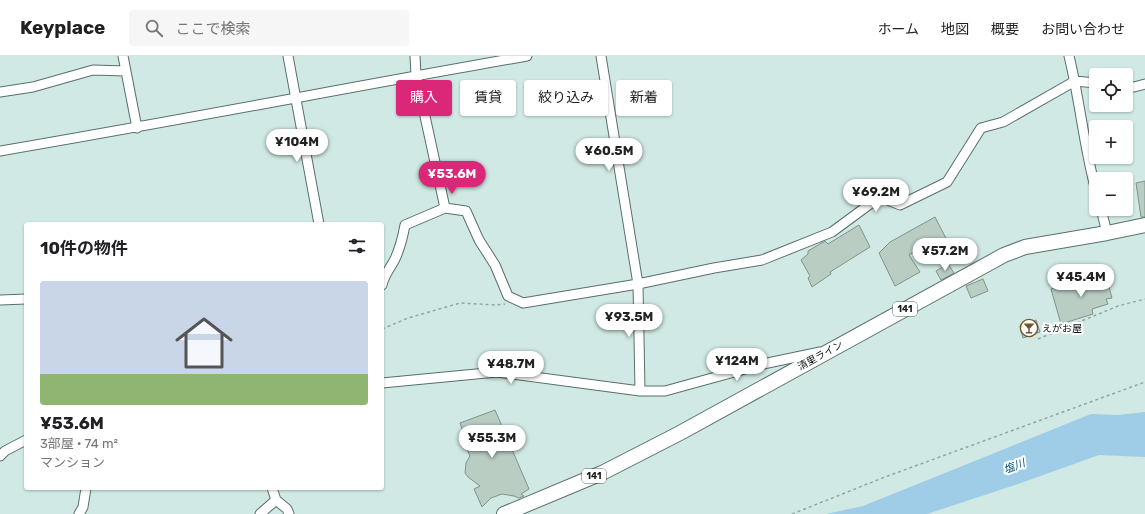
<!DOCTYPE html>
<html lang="ja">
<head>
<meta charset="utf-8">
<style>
	:root { --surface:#fff; --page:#f6f6f6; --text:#202124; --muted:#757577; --line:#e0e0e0; --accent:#db2777 }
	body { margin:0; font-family:Rubik,"Noto Sans JP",sans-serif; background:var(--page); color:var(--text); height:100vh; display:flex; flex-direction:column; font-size:15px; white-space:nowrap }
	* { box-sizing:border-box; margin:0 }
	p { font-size:13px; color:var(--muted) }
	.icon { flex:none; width:22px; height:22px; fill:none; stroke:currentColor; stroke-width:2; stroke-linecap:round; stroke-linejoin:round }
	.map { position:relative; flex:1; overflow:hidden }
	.sheet { position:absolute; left:24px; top:166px; width:360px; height:268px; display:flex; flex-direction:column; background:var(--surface); border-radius:4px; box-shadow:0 1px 3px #0004 }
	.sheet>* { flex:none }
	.banner { position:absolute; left:396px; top:24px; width:380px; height:36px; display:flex; gap:8px }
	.controls { position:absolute; left:1089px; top:12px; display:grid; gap:8px }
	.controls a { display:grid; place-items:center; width:44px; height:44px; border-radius:4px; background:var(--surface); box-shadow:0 1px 3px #0004; font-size:20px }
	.price { position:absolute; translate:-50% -34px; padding:0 9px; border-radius:14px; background:#fff; color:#222; font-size:13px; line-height:26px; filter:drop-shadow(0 1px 2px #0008) }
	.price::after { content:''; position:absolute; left:50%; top:24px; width:12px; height:9px; margin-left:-6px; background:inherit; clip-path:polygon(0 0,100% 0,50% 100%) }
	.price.active { background:var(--accent); color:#fff }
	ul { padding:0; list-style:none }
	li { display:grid; align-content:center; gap:8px; height:212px; padding:0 16px }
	li span { display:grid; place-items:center; height:124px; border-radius:4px; color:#555 }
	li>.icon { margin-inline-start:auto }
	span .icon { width:72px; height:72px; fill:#fffc; stroke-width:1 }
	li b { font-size:17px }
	h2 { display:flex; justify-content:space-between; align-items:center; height:48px; padding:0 16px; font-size:17px }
	.pill { padding:0 14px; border-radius:4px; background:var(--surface); box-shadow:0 1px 3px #0004; font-size:14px; line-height:36px }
	.pill.active { background:var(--accent); color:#fff }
	header { display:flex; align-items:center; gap:24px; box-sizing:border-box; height:56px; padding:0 20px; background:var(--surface); border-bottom:1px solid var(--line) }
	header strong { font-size:19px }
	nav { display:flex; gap:22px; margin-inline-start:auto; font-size:14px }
	.search { width:280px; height:36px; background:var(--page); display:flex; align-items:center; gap:10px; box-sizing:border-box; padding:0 14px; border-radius:4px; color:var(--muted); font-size:15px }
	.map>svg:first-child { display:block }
	.water { fill:#9fcce6 }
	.building { fill:#b9cdc3; stroke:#809389 }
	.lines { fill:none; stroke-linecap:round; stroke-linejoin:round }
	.minor-casing { stroke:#596f6c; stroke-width:11 }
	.highway-casing { stroke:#596f6c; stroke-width:16 }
	.path { stroke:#91a5a2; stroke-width:1.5; stroke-dasharray:3 3; stroke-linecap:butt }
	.minor { stroke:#fff; stroke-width:9 }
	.highway { stroke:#fff; stroke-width:14 }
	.labels { text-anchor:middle; stroke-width:4; stroke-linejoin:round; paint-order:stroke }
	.shield { fill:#fff; stroke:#585e5d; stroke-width:1 }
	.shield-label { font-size:9px; font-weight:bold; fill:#111918 }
	.poi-label { font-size:10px; fill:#111918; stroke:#fff; text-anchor:start }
	.street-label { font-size:10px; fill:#111918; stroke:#fff }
	.water-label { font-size:11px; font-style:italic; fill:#04597c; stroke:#fff }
</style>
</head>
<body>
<header>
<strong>Keyplace</strong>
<div class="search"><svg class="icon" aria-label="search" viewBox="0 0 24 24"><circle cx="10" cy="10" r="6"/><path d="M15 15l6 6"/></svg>ここで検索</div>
<nav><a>ホーム</a><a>地図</a><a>概要</a><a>お問い合わせ</a></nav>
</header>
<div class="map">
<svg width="1145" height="458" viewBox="0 0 1145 458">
	<rect width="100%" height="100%" fill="#d0e9e5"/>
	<path class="water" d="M1145 356V401L1099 399 1015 429 927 458H826L863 450 1091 358 1118 359Z"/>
	<path class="building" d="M1145 125V161H1141L1136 127Z
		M935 161 953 196 940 204 931 186 909 199 920 216 895 230 879 197 890 186Z
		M859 169 870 191 830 216 831 218 812 231 808 222 810 220 801 204 808 198V195L825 185 828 188Z
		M948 208 954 217 941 224 936 215Z
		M1105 217 1112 242 1106 243 1108 248 1092 253 1093 258 1061 268 1051 233Z
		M983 223 988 235 971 242 966 230Z
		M1036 264 1040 276 1023 282 1020 270Z
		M495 354 529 433 521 438 524 440 519 442 514 440 502 438 491 442 482 451 474 433 480 430 468 421 465 417 466 407 470 400 461 379 464 378 460 367Z"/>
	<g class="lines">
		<defs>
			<path id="minor" d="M123 0 137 72
				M288 0 319 168
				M601 0 638 228 640 335
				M1069 0C1080 45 1084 91 1096 135
				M1126 30 1134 31 1145 28
				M0 36 33 31 93 14 126 15
				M0 95C176 65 351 31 527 0
				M445 152 466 155 479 184 495 209 508 240 523 247 638 228 714 212 762 204 832 176 874 145 883 142 900 149 947 126 981 72 1003 66 1075 25 1096 27
				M1101 153 1107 177
				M382 229C384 219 391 211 395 203 400 192 403 180 405 169L445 152 416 19 415 0
				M0 244 26 243
				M382 327 497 316 640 335H665L763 308 820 296
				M0 400 5 395 26 384
				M272 432 276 444 287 453 289 458
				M79 458 83 451 86 432
				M260 458 276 444"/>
			<path id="highway" d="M504 458 602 417 680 377 1004 199 1025 191 1107 177 1145 169"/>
		</defs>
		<use href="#minor" class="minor-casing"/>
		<use href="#highway" class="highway-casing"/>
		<path class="path" d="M382 273 408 262 460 247 496 249 505 248
			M1038 283 1118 250 1145 243
			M792 458 885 421 1145 326"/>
		<use href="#minor" class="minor"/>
		<use href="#highway" class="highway"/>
	</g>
	<defs>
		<symbol id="bar-ring" viewBox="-11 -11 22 22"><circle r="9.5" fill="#fff" stroke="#74542a" stroke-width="1.5"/><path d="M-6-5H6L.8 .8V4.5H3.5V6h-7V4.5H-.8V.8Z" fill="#74542a"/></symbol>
	</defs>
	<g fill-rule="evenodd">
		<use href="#bar-ring" x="1019" y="262" width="20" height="20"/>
	</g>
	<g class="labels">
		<g class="shield">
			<rect x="893" y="246" width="24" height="14" rx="3"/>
			<rect x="582" y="413" width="24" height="14" rx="3"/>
		</g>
		<g class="shield-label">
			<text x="905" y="256">141</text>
			<text x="594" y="423">141</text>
		</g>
		<g class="poi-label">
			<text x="1042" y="276">えがお屋</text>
		</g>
		<g class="street-label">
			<text transform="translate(820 299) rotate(-29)" y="4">清里ライン</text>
		</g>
		<g class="water-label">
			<text transform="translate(1014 410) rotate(-21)" y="4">塩川</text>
		</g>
	</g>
</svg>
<div class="controls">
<a><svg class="icon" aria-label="locate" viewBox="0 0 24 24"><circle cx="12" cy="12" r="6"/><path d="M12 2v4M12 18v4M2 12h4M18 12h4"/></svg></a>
<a>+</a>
<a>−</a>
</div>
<b class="price" style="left:297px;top:107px">¥104M</b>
<b class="price" style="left:609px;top:116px">¥60.5M</b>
<b class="price active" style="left:452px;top:139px">¥53.6M</b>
<b class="price" style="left:876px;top:157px">¥69.2M</b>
<b class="price" style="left:945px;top:216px">¥57.2M</b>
<b class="price" style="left:1081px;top:242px">¥45.4M</b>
<b class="price" style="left:629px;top:282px">¥93.5M</b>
<b class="price" style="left:737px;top:326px">¥124M</b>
<b class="price" style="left:511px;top:329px">¥48.7M</b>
<b class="price" style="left:492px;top:403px">¥55.3M</b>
<div class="banner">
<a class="pill active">購入</a>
<a class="pill">賃貸</a>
<a class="pill">絞り込み</a>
<a class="pill">新着</a>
</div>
<section class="sheet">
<h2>10件の物件<svg class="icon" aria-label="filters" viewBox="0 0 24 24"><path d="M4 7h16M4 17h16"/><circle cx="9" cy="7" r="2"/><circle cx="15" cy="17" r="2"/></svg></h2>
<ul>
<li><span style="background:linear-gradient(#c9d6e8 75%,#8fb573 0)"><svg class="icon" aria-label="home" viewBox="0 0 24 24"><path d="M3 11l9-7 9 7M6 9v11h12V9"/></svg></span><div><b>¥53.6M</b><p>3部屋 · 74 m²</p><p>マンション</p></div></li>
</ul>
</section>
</div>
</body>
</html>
